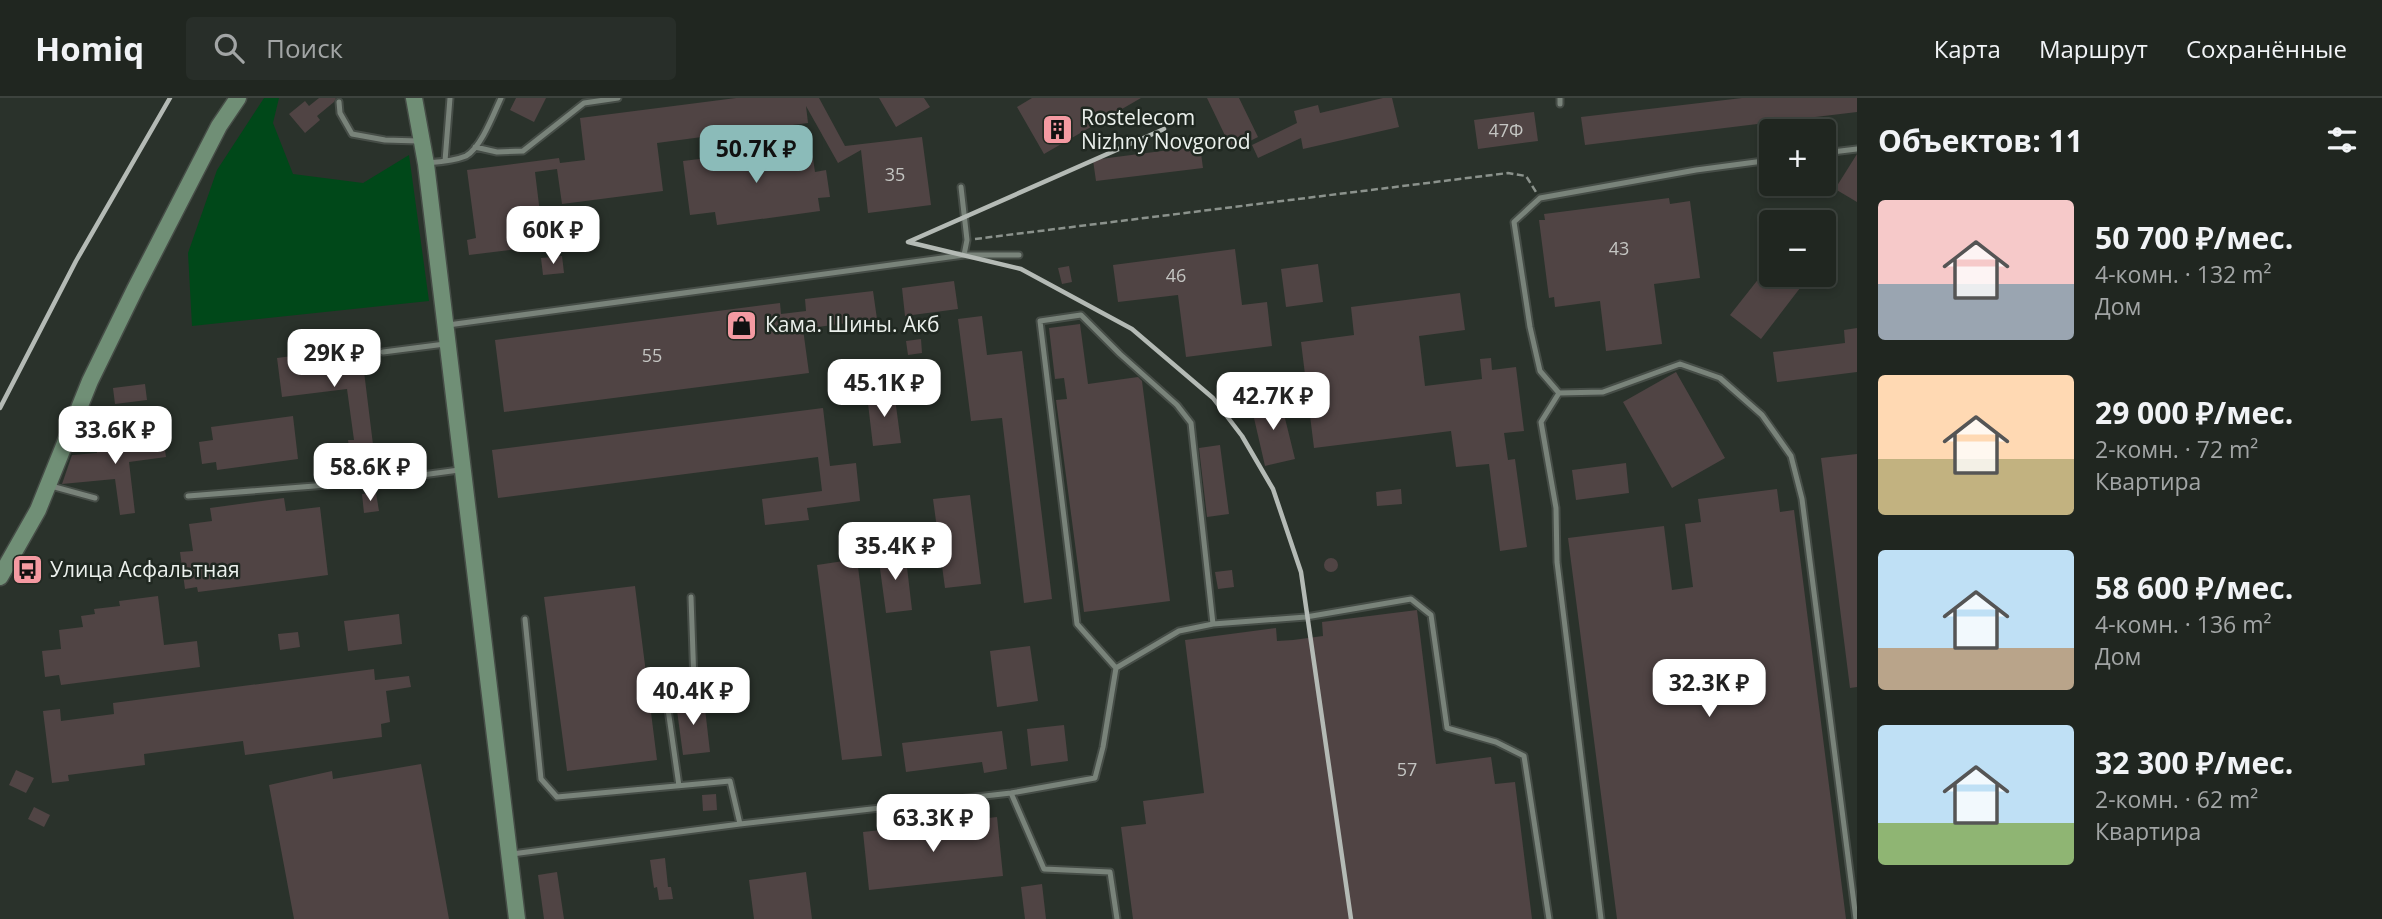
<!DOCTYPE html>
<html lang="ru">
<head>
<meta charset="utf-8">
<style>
	:root { --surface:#202620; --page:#282e29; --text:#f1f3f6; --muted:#a2a5a5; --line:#3d433e; --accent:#8bbbb9 }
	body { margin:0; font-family:"Open Sans",sans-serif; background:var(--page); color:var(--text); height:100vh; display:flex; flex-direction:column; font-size:26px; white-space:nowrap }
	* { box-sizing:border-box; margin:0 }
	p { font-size:23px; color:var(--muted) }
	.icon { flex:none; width:38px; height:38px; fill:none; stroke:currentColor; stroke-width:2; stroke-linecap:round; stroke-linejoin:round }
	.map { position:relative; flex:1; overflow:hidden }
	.side { display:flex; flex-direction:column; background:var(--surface); width:525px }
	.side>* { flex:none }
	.tools { position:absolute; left:1759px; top:21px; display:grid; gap:14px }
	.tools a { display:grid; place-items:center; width:77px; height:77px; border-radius:7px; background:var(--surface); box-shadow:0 4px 10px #0003,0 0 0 2px var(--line); font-size:35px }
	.price { position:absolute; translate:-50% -60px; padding:0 16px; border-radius:14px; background:#fff; color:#222; font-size:23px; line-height:46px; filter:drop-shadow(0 2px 4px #0008) }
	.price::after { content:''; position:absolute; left:50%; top:42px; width:21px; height:16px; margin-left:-10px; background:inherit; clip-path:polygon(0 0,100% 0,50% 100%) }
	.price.selected { background:var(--accent); color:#111 }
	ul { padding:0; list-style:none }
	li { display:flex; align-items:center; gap:21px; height:175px; padding:0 21px }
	li span { display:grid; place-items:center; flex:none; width:196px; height:140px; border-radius:7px; color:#555 }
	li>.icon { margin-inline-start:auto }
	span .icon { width:84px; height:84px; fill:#fffc; stroke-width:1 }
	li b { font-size:30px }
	h2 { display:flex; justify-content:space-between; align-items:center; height:84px; padding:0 21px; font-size:30px }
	header { display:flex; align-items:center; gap:42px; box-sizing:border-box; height:98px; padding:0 35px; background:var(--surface); border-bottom:2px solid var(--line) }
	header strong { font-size:33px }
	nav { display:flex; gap:38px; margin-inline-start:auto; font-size:24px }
	.search { width:490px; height:63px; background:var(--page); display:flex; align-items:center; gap:18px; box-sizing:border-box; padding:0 24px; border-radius:7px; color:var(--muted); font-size:26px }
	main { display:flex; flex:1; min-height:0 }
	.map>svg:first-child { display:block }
	.green { fill:#004819 }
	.building { fill:#504444 }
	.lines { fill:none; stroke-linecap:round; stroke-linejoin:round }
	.lane-casing { stroke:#464d47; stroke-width:9 }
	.secondary-casing { stroke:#464d47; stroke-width:19 }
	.path { stroke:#8b928c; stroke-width:2.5; stroke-dasharray:7 3.5; stroke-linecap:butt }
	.lane { stroke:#79837a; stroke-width:5 }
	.secondary { stroke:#708f76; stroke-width:16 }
	.rail { stroke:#b4bab5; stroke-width:4.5 }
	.labels { text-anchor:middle; stroke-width:5; stroke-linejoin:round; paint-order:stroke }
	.number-label { font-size:18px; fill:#c4c5c2 }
	.poi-label { font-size:21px; fill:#ebf0ec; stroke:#202821; text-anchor:start }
</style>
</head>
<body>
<header>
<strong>Homiq</strong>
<div class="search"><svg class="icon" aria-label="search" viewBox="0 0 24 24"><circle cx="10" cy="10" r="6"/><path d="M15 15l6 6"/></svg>Поиск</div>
<nav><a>Карта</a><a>Маршрут</a><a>Сохранённые</a></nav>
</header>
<main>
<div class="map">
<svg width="1857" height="821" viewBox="0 0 1857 821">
	<rect width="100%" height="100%" fill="#2a322b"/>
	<path class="green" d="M264 0H279L273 25 293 76 363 85 409 57 429 203 192 228 188 155 217 72Z"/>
	<path class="building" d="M319 0H336L334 4 317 18 320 22 305 35 289 16 305 3 309 8Z
		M516 0H546L534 24 510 12Z
		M736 0H819L845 48 922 39 931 107 868 115 861 52 838 65 806 8 808 25 657 45 663 93 562 106 557 71 535 74 544 148 469 157 467 142 476 140 467 72 559 60 560 65 585 62 580 20Z
		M879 0H924L930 9 896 29Z
		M1032 0H1141L1044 56 1017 9Z
		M1207 0H1239L1258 39 1232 52Z
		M1383 0H1392L1399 29 1303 51 1301 40 1258 60 1252 47 1297 25 1294 13 1318 7 1320 15Z
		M1742 0H1857V14L1585 47 1581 19Z
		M1534 14 1538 43 1478 51 1474 22Z
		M811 47 815 74 826 72 830 99 818 100 820 113 717 127 715 114 690 117 683 63Z
		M1200 48 1203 70 1096 83 1093 62Z
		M1857 56V104L1835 91Z
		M1669 100 1670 106 1690 103 1700 180 1654 186 1662 246 1606 253 1600 203 1555 209 1554 199 1549 200 1539 122H1545L1544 116Z
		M1235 151 1242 207 1267 204 1272 248 1186 259 1178 197 1118 204 1113 167Z
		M562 158 564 175 543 177 541 160Z
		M1771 165V177H1810L1761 241 1730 217Z
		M1318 166 1323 204 1286 209 1281 171Z
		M1069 168 1072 184 1062 186 1058 170Z
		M954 183 958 211 905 218 902 190Z
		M873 193 877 221 803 231 809 275 504 314 495 242 780 205 781 216 806 213 805 201Z
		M1460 195 1465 232 1419 238 1425 288 1482 281 1480 261 1491 260 1492 272 1516 269 1524 333 1504 335 1508 362 1515 361 1527 449 1500 453 1489 366 1456 369 1451 333 1314 350 1301 244 1354 237 1351 209Z
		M982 218 987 257 1022 253 1052 501 1024 505 1002 320 971 323 958 221Z
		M1080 226 1088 286 1138 279 1142 283 1170 503 1084 514 1056 302 1067 301 1064 280 1055 281 1049 230Z
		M1857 230V274L1777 284 1773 254 1845 245 1844 232Z
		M921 241 922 255 908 257 906 243Z
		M361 249 376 371 363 373 360 354 350 355 348 342H354L347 291 282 299 277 260Z
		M1676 274 1725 360 1672 390 1623 304Z
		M145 286 147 302 115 306 113 290Z
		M894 293 901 345 873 348 867 297Z
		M1280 300 1295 361 1265 368 1251 307Z
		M823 310 830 368 856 365 860 403 807 410 809 422 765 427 762 401 822 393 818 359 498 400 492 352Z
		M293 318 298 361 217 372 216 364 202 366 199 344 213 342 211 329Z
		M163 338 166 359 129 364 135 415 120 417 115 381 62 386 72 357 97 355 95 346Z
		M1220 347 1229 416 1207 419 1199 350Z
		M1857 356V589L1850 590 1821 360Z
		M1626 365 1629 395 1576 402 1572 372Z
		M1401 391 1402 406 1377 408 1376 394Z
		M1777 391 1780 414 1794 412 1846 821H1617L1568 440 1664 428 1672 492 1693 489 1685 426 1701 424 1698 401Z
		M376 395 379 413 364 415 362 396Z
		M970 397 981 486 945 490 933 401Z
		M284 400 286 413 320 409 328 477 198 494 197 489 185 491 180 454 193 453 189 426 212 423 210 410Z
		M905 452 912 512 886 515 878 456Z
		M1324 467a7 7 0 1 1 14 0a7 7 0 1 1-14 0Z
		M857 461 882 658 842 662 817 467Z
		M1232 472 1234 489 1218 491 1215 474Z
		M635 488 657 662 567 673 544 499Z
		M158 498 164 547 197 543 200 569 61 587 59 577 45 579 42 553 61 551 59 532 83 529 81 518 95 516 94 511 120 508 119 503Z
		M1417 512 1436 666 1491 659 1495 686 1515 684 1532 821H1133L1121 729 1146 726 1143 703 1204 695 1185 542 1276 530 1277 543 1293 542 1323 538 1322 524Z
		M399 516 402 546 348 553 344 523Z
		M298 534 300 549 280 552 278 536Z
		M1030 548 1038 603 997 609 990 553Z
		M374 571 375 582 409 578 411 589 386 593 390 624 381 626 382 639 245 657 243 643 144 656 145 667 68 677 69 683 52 685 43 613 60 611 61 623 114 616 113 605Z
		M704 602 710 654 683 657 676 605Z
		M1064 627 1068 663 1031 668 1027 631Z
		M1002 633 1007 671 984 675 982 664 906 674 902 645Z
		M421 666 449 821H294L269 687 332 673 333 681Z
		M16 672 34 680 26 695 9 687Z
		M716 696 717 712 703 713 702 697Z
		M34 709 50 717 44 729 28 721Z
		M997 719 1003 778 869 792 863 734Z
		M665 760 668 789H671L673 801 659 802 657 789 654 790 650 762Z
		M557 774 564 821H544L538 777Z
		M806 774 812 821H754L749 782Z
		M1042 786 1046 821H1025L1021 789Z"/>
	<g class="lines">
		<defs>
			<path id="lane" d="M1560 0V6
				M339 4 340 15 352 36 385 42 418 43
				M475 49 497 54 523 53 584 5 618 0
				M1824 55 1857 51
				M1771 62 1696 72 1540 100 1514 124 1530 229 1540 273 1559 295 1603 294 1680 266 1720 280 1762 317 1791 358 1802 401 1856 821
				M445 63 450 0
				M427 65C439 64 454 63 466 58 481 50 494 15 501 0
				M961 89 967 142 964 157
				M448 227 964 157H1019
				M383 254 445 246
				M1559 295 1541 324 1556 410 1557 464 1601 821
				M51 388 95 400
				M188 398 378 383 459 372
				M525 521 541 681 557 699 730 683 740 726
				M1116 570 1077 526 1040 223 1081 217 1120 256 1177 307 1191 325 1213 526
				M679 688 667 604 694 585 691 499
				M1011 695 1044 771 1110 774 1117 821
				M512 756 740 726 1011 695 1095 680 1103 649 1116 570 1179 533 1213 526 1306 519 1411 501 1431 517 1447 630 1496 644 1524 658 1549 821"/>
			<path id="secondary" d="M414 0 426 66 517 821
				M0 479 38 412 90 283 135 191 219 28 238 0"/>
		</defs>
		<use href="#lane" class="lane-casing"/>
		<use href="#secondary" class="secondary-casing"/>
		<path class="path" d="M975 141 1508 75 1526 78 1536 94"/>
		<use href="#lane" class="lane"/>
		<use href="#secondary" class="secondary"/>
		<path class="rail" d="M1164 31 908 144 1021 171 1132 231 1213 300 1242 338 1273 391 1301 474 1351 821
			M0 310 76 163 170 0"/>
	</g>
	<defs>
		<symbol id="building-square" viewBox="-11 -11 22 22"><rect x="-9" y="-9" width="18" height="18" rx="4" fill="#f49aa2" stroke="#202821"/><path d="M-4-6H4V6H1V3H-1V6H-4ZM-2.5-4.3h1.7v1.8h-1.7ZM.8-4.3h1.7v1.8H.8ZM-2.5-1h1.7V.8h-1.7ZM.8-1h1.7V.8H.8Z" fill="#111"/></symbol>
		<symbol id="shop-square" viewBox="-11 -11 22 22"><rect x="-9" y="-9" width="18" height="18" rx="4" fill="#f49aa2" stroke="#202821"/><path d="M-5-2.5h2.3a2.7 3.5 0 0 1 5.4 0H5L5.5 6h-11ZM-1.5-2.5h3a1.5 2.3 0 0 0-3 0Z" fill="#111"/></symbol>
		<symbol id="bus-square" viewBox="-11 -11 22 22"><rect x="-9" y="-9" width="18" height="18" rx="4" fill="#f49aa2" stroke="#202821"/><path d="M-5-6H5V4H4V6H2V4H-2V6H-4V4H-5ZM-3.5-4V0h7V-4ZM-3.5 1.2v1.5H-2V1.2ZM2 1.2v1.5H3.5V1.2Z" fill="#111"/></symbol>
	</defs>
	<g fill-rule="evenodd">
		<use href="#building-square" x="1040" y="14" width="35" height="35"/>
		<use href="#shop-square" x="724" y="210" width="35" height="35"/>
		<use href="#bus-square" x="10" y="454" width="35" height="35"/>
	</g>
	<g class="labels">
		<g class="number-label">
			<text x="1506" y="39">47Ф</text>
			<text x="895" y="83">35</text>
			<text x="1619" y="157">43</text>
			<text x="1176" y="184">46</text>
			<text x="652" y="264">55</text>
			<text x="1407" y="678">57</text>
		</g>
		<g class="poi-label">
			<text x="1081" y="27">Rostelecom<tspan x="1081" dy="24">Nizhny Novgorod</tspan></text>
			<text x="765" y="234">Кама. Шины. Акб</text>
			<text x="50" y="479">Улица Асфальтная</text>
		</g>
	</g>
</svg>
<div class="tools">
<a>+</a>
<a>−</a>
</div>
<b class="price selected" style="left:756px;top:87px">50.7K ₽</b>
<b class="price" style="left:553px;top:168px">60K ₽</b>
<b class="price" style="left:334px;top:291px">29K ₽</b>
<b class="price" style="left:884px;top:321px">45.1K ₽</b>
<b class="price" style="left:1273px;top:334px">42.7K ₽</b>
<b class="price" style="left:115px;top:368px">33.6K ₽</b>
<b class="price" style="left:370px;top:405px">58.6K ₽</b>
<b class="price" style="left:895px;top:484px">35.4K ₽</b>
<b class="price" style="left:1709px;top:621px">32.3K ₽</b>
<b class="price" style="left:693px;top:629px">40.4K ₽</b>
<b class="price" style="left:933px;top:756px">63.3K ₽</b>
</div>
<section class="side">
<h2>Объектов: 11<svg class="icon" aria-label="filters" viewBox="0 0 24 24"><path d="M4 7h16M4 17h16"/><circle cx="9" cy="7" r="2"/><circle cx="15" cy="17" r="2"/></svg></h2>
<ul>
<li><span style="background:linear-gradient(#f6c9c9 60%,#9aa5b1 0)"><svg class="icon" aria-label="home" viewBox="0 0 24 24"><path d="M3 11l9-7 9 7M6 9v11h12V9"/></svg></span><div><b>50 700 ₽/мес.</b><p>4-комн. · 132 m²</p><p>Дом</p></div></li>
<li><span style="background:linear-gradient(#ffd9b3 60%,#c2b280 0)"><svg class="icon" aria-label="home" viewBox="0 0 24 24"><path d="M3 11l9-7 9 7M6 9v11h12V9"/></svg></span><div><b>29 000 ₽/мес.</b><p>2-комн. · 72 m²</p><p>Квартира</p></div></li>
<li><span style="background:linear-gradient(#bfe0f5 70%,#b9a48a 0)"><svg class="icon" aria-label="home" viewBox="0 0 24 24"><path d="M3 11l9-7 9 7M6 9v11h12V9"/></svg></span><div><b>58 600 ₽/мес.</b><p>4-комн. · 136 m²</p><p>Дом</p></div></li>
<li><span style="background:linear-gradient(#bfe0f5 70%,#8fb573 0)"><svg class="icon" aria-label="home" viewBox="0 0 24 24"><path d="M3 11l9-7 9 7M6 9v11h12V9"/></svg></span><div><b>32 300 ₽/мес.</b><p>2-комн. · 62 m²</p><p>Квартира</p></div></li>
</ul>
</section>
</main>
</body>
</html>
